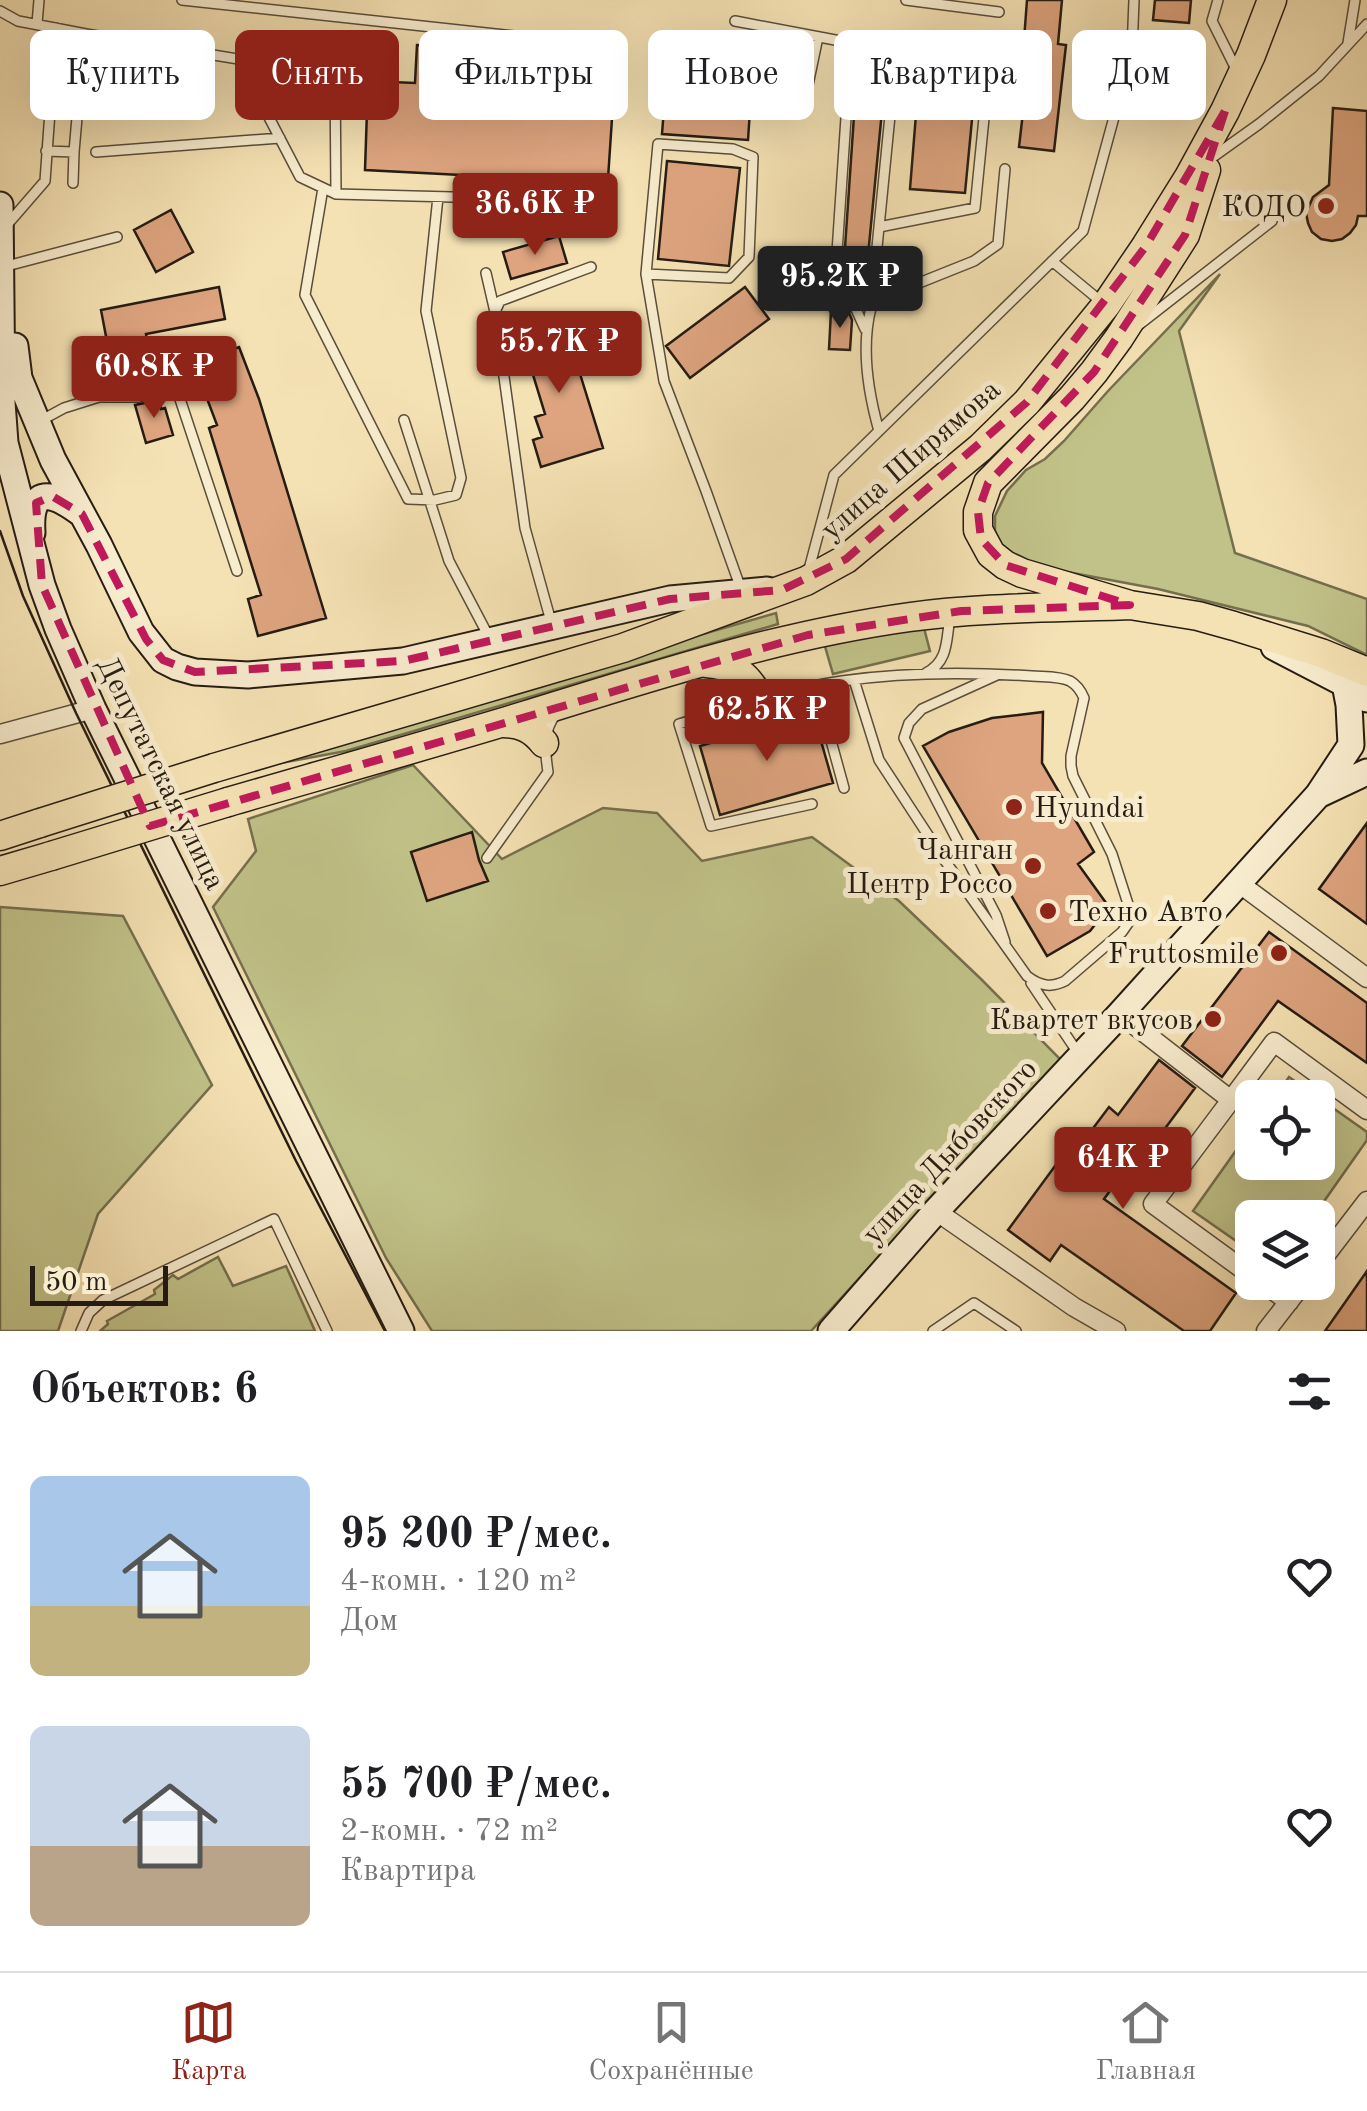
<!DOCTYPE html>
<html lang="ru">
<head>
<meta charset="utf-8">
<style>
	:root { --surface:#fff; --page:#f2f2f2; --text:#202124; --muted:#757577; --line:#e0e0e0; --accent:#8f2418 }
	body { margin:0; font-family:"Old Standard TT",serif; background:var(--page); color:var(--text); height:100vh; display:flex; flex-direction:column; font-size:38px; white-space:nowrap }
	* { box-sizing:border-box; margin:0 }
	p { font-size:32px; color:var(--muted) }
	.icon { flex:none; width:55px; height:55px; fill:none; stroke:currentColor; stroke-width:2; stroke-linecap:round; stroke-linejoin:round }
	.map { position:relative; height:1331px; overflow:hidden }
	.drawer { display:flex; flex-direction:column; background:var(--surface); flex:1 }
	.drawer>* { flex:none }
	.banner { position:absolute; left:30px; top:30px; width:1308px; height:90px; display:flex; gap:20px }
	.controls { position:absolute; left:1235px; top:1080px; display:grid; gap:20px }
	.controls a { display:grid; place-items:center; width:100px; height:100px; border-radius:15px; background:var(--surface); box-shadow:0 10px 40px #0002; font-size:50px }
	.scale { position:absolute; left:30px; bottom:25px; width:138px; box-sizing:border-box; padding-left:10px; border:5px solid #261c13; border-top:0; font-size:28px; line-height:35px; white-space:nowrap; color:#261c13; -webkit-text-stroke:8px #f8ecce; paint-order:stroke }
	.price { position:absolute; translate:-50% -85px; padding:0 22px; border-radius:10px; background:var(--accent); color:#fff; font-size:32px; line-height:65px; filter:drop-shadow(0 2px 5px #0008) }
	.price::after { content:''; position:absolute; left:50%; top:60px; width:30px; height:22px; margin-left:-15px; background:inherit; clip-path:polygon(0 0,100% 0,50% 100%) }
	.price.on { background:#222; color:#fff }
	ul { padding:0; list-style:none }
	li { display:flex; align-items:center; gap:30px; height:250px; padding:0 30px }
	li span { display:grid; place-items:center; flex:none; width:280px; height:200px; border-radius:15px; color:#555 }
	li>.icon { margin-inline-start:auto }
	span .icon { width:120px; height:120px; fill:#fffc; stroke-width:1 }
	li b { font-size:42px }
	h2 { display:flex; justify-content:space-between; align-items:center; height:120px; padding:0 30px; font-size:42px }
	.pill { padding:0 35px; border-radius:15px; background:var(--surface); box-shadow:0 10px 40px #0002; font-size:35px; line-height:90px }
	.pill.on { background:var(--accent); color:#fff }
	.menu { display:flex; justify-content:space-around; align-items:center; height:140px; border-top:2px solid var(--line); background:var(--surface); font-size:28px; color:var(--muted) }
	.menu a { display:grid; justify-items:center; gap:5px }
	.menu .on { color:var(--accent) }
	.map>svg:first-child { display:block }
	.green { fill:#c1c289; stroke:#746f4e; stroke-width:2.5 }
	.building { fill:#dda47f; stroke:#261c13; stroke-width:2.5 }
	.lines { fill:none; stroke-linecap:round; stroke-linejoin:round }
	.lane-casing { stroke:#5a4e3b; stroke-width:12 }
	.street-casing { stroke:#5a4e3b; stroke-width:21 }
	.secondary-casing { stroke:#261c13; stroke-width:29 }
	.primary-casing { stroke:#261c13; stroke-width:31 }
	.lane { stroke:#f8ecce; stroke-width:9 }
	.street { stroke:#f8ecce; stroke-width:18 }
	.secondary { stroke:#f8ecce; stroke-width:25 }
	.primary { stroke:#f5e2b4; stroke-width:28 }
	.tram { stroke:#261c13; stroke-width:2.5 }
	.primary-bridge-casing { stroke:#261c13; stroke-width:31; stroke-linecap:butt }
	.primary-bridge { stroke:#f5e2b4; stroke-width:28 }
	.marked { fill:none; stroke:#c2185b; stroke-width:8; stroke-dasharray:20 12; stroke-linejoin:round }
	.poi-dot { fill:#8f2418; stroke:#f8ecce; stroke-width:4 }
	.labels { text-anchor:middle; stroke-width:10; stroke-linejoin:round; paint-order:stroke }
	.poi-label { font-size:30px; fill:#261c13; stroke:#f8ecce; text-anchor:end }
	.street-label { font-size:30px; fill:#261c13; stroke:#f8ecce }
</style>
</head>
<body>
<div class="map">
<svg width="1367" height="1331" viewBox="0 0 1367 1331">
	<rect width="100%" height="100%" fill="#f5e2b4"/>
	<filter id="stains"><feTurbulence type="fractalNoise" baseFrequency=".002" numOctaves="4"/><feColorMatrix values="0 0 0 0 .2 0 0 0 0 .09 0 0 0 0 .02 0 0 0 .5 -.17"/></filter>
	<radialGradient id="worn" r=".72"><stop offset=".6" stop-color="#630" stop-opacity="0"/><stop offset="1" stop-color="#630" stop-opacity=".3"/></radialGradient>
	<path class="green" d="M1220 274 1179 331 1235 553 1367 599V655L1308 626 1158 589 1025 564 1001 545 995 531V516L1007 491 1026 470 1045 459 1064 441 1108 391Z
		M776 613 778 624 346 751 270 765 339 739Z
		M924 628 930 651 833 674 824 643Z
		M413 765 502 859 603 808 657 813 702 861 812 837 899 901 981 979 1060 1059 811 1331H432L386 1258 213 907 256 851 248 819Z
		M0 907 123 916 212 1085 98 1214 58 1331H0Z
		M1289 1077 1367 1132V1140L1313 1217 1252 1218V1252L1193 1211 1252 1128V1162H1318V1098L1275 1097Z
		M218 1257 233 1286 286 1266 315 1331H100L108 1324 107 1321 155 1294 154 1290 173 1275 178 1279Z"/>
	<path class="building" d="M1027 0H1062L1058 44 1066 45 1054 151 1019 147 1028 69 998 66 1001 38 1024 40Z
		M1155 0H1191L1189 23 1153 20Z
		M669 44 754 50 748 140 662 134Z
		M417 45 616 58 606 209 554 205 556 180 365 170 368 81 415 83Z
		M858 57 887 59 864 297 851 296 842 292Z
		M925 63 977 67 965 193 910 189 917 102H921Z
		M1333 108 1367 111V216H1358L1356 225 1350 233 1342 239 1332 241 1321 239 1312 232 1308 223 1306 213 1313 197 1329 185Z
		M667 161 740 168 729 266 658 259Z
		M171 210 193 252 156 272 134 230Z
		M559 236 567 263 511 279 503 252Z
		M219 287 225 319 146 334 156 384 138 389H116L101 310Z
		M745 287 769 319 690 378 666 346Z
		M831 311 849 313 852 320 850 350 829 349Z
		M552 319 557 335 567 332 603 448 541 467 533 440 542 437 535 417 545 414 519 329Z
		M239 347 259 399 326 618 258 636 248 599 261 595 209 428 217 425 194 364Z
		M159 400 161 409 165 408 173 435 146 443 135 405Z
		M1043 712 1042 763 1094 852 1078 864 1109 907 1090 931 1047 956 923 746 949 732 992 718Z
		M813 713 833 783 720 815 700 746Z
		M1367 823V924L1319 889Z
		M472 832 479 860 488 881 427 901 411 852Z
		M1269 932 1367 1003V1063L1278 1001 1222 1077 1182 1046Z
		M1159 1060 1195 1088 1155 1142 1149 1138 1104 1199 1236 1293 1210 1331H1184L1061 1245 1050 1261 1008 1230 1055 1166 1061 1171 1109 1107 1118 1115Z
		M1367 1271V1331H1325Z"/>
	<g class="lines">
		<defs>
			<path id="lane" d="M182 0 598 45
				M906 0 999 12
				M1218 0 1212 21 1237 71
				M0 11 18 21 86 34 335 75 336 194 532 199
				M735 21 851 43 834 297 855 307 865 329
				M37 24 39 0
				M1348 43 1355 0
				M274 65 262 104 300 177 336 194
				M804 104 818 37
				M46 151 74 152 78 106
				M96 152 280 138
				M1210 159 1259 124 1319 76 1367 24
				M73 183 74 152
				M323 188 305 295 408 499 435 500 456 495 461 478 426 311 438 197
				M6 226 45 181 56 28
				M879 227 975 208 984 118
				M1052 261 1104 304
				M3 267 117 237
				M486 273 495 312
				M646 274 658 144 733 149 753 157 749 257 729 278 646 274 664 381 706 491 741 589
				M873 290 899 291 974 261 998 244 1005 169
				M1140 324 1272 221
				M404 420 449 561 490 639
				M40 421 64 408 99 397H139L176 387 237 571
				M879 431C868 392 861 347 871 308L895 65
				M808 573 834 475 1083 231 1132 51 1134 0
				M552 625 525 528 495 312 500 301 591 267
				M926 673C949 661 946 640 950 617
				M997 675 922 709 909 723 904 738 996 915 1005 942
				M816 686 844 788
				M812 804 711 826 679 724C732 708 787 689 842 681 905 672 969 672 1032 676 1044 677 1059 676 1070 681 1077 685 1081 691 1084 698L1071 756V766L1073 776 1112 854 1129 907V922L1122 932 1065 981C1051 988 1040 986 1027 976L943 858 879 760 854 680
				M487 858 548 772C545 751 542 732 556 714
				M1031 983 1078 1053
				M81 1331 89 1313 103 1300 274 1219 327 1331
				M933 1331 974 1303 1016 1331"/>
			<path id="street" d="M0 734 93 709
				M1240 884 1367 978
				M1120 1014 1231 1100 1274 1042 1367 1110
				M1231 1100 1153 1204 1252 1276
				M936 1211 1074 1307 1116 1331
				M1318 1265 1367 1201
				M1262 1282 1289 1302
				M1266 1331 1304 1282"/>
			<path id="secondary" d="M0 205 2 402 5 443 42 585 58 629 93 709 401 1331
				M15 346 19 378 53 460 99 545 141 632 163 660 177 667 195 672 248 675 403 661 670 599 767 590
				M32 533C29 484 52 492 82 514
				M1274 647 1345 684 1367 699
				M1318 795 1367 772
				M831 1331 936 1211 1120 1014 1318 795 1351 745 1349 705 1345 684"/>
			<path id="primary" d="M1206 170 1185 235 1119 338 1094 372 1072 398 988 483 978 512V530L991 554 1005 565 1022 573 1130 605 1198 616 1234 626 1321 653 1367 672
				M706 663C734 665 748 674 760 700
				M503 723C521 723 533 729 544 743
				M214 768 623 648 806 581 846 559 980 448 1027 402 1106 305 1146 246 1189 177 1225 111 1251 55 1272 0
				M228 802C328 773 428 745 527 715 653 676 779 635 910 617 982 607 1057 608 1130 605
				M0 836 40 823
				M0 871 51 856"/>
		</defs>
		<use href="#lane" class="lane-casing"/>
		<use href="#street" class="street-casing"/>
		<use href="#secondary" class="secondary-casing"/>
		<use href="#primary" class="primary-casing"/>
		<use href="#lane" class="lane"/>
		<use href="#street" class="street"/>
		<use href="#secondary" class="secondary"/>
		<use href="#primary" class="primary"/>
		<path class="tram" d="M0 531 23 596 76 713 296 1161 385 1331"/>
		<defs>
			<path id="primary-bridge" d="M40 823 214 768
				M51 856 228 802"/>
		</defs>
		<use href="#primary-bridge" class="primary-bridge-casing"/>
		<use href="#primary-bridge" class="primary-bridge"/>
	</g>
	<path class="marked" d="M1225 111 1185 235 1094 372 988 483 978 512 981 539 1005 565 1130 605 961 611 808 635 150 826 42 585 36 503 52 496 82 514 146 639 163 660 195 672 403 661 670 599 782 590 846 559 1027 402 1146 246Z"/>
	<g class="poi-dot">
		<circle cx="1326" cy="206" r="10"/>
		<circle cx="1014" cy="807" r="10"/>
		<circle cx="1033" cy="866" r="10"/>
		<circle cx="1048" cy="911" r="10"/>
		<circle cx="1279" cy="953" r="10"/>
		<circle cx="1213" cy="1019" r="10"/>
	</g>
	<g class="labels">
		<g class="poi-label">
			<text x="1306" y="216">КОДО</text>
			<text x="1034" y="817" text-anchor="start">Hyundai</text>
			<text x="1013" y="859">Чанган<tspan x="1013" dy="34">Центр Россо</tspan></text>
			<text x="1068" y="921" text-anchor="start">Техно Авто</text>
			<text x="1259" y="963">Fruttosmile</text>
			<text x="1193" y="1029">Квартет вкусов</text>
		</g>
		<g class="street-label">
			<text transform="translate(910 459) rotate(-41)" y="10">улица Ширямова</text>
			<text transform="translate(162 773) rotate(64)" y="10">Депутатская улица</text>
			<text transform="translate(949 1151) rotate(-47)" y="10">улица Дыбовского</text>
		</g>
	</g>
	<rect width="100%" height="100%" filter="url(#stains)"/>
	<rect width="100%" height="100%" fill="url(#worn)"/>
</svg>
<div class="controls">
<a><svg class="icon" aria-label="locate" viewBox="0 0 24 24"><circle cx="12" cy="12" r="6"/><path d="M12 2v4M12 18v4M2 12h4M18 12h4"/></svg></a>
<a><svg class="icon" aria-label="layers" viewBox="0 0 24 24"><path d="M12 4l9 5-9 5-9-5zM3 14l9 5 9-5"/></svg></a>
</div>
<div class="scale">50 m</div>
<b class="price" style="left:535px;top:258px">36.6K ₽</b>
<b class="price on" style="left:840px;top:331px">95.2K ₽</b>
<b class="price" style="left:559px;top:396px">55.7K ₽</b>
<b class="price" style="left:154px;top:421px">60.8K ₽</b>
<b class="price" style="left:767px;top:764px">62.5K ₽</b>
<b class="price" style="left:1123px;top:1212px">64K ₽</b>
<div class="banner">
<a class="pill">Купить</a>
<a class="pill on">Снять</a>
<a class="pill">Фильтры</a>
<a class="pill">Новое</a>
<a class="pill">Квартира</a>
<a class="pill">Дом</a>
</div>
</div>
<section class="drawer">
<h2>Объектов: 6<svg class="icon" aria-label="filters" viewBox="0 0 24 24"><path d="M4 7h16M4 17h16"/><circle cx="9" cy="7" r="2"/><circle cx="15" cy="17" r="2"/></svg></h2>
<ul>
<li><span style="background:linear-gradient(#a9c7e8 65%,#c2b280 0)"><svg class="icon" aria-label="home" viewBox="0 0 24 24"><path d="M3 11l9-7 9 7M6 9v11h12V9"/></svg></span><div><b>95 200 ₽/мес.</b><p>4-комн. · 120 m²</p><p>Дом</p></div><svg class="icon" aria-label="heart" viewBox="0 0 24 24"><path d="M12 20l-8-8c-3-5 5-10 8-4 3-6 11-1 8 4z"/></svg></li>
<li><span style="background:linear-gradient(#c9d6e8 60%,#b9a48a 0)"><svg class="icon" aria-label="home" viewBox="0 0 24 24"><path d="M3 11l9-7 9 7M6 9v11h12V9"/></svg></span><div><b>55 700 ₽/мес.</b><p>2-комн. · 72 m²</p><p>Квартира</p></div><svg class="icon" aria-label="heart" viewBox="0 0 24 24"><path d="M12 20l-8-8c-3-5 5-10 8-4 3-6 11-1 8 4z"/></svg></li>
</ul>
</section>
<nav class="menu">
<a class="on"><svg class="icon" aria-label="map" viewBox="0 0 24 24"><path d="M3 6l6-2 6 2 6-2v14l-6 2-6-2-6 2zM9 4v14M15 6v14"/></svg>Карта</a>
<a><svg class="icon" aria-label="saved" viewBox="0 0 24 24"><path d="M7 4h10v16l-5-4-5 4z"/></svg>Сохранённые</a>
<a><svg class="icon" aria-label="home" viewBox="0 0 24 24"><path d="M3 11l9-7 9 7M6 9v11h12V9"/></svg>Главная</a>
</nav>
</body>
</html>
